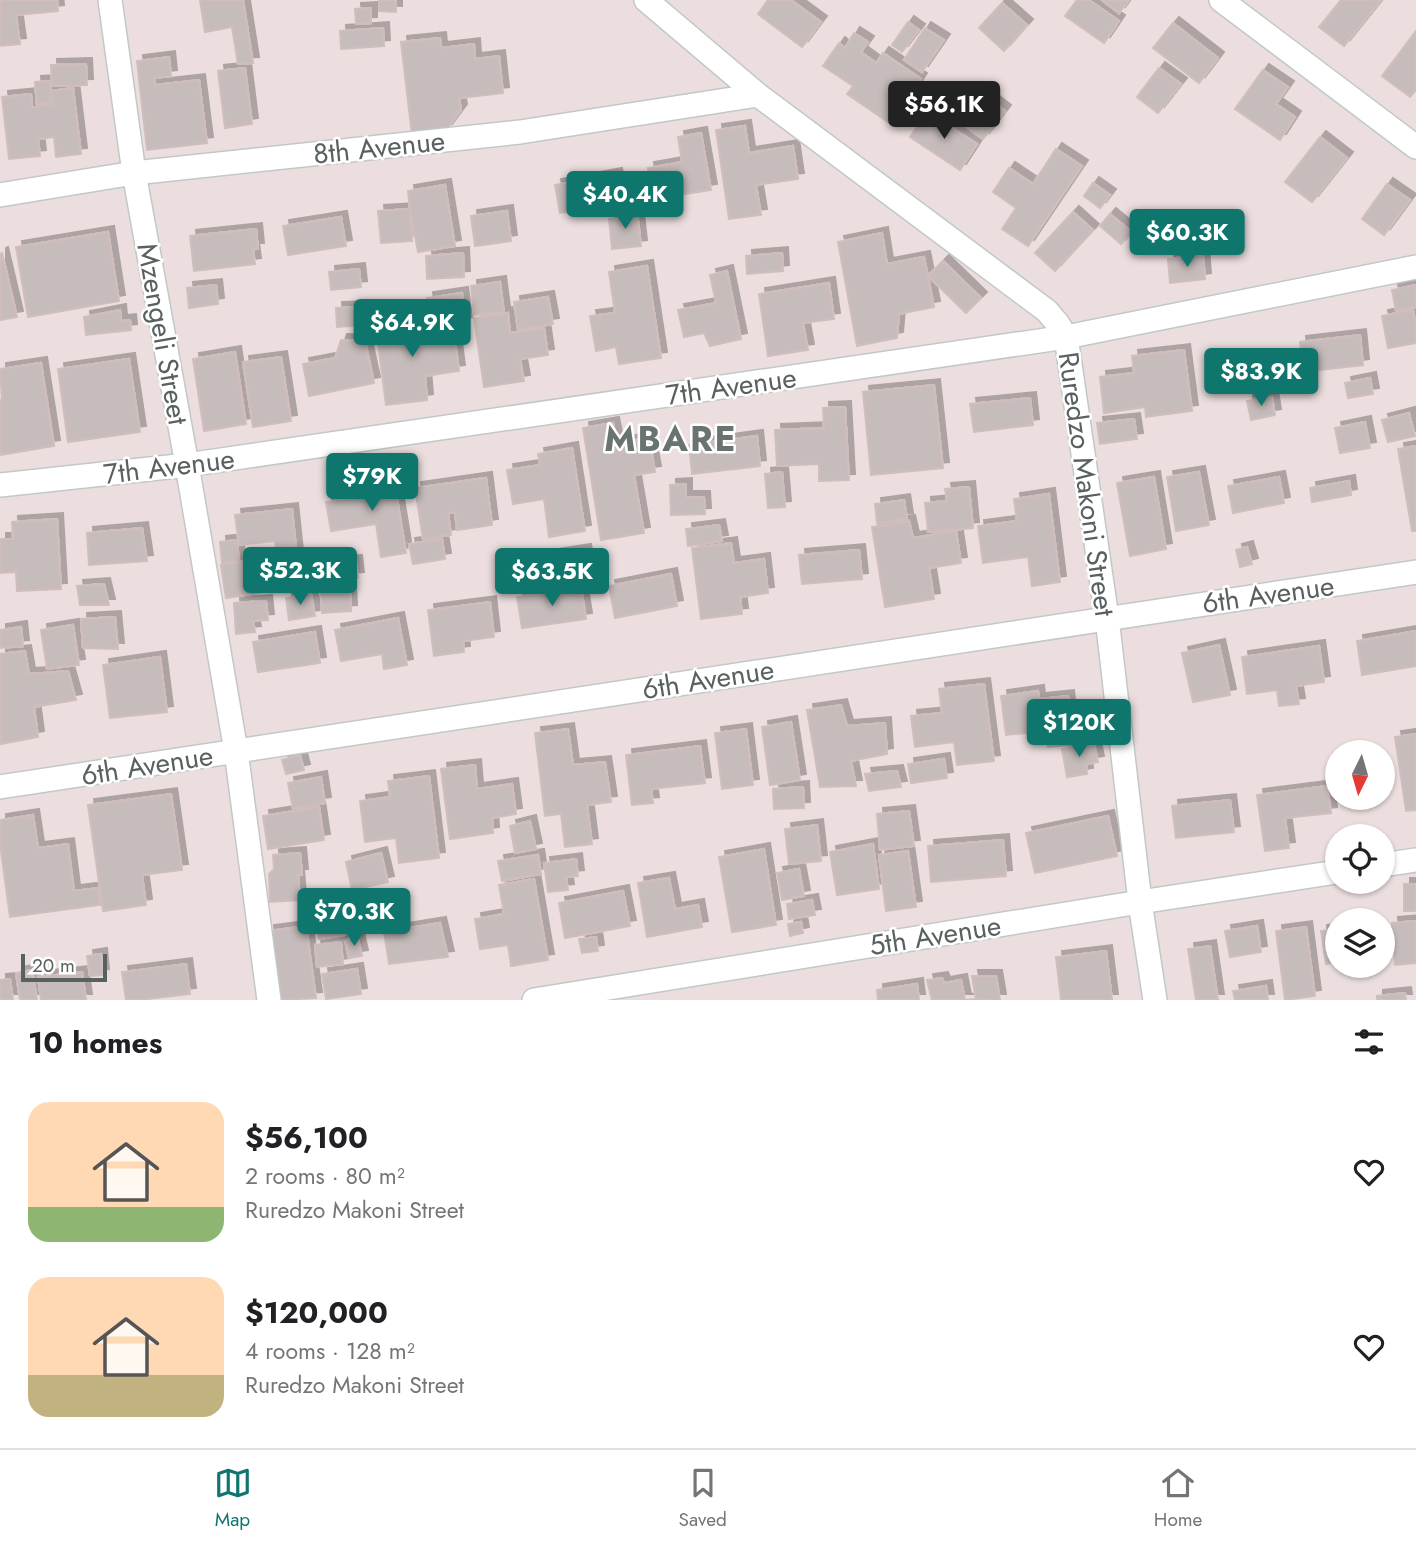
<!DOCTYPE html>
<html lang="en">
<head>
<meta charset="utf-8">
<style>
	:root { --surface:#fff; --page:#f6f6f6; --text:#202124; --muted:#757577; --line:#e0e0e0; --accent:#0f766e }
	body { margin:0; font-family:Jost,sans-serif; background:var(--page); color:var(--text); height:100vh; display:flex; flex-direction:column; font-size:26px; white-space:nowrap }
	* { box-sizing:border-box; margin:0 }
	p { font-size:23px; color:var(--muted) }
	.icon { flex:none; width:38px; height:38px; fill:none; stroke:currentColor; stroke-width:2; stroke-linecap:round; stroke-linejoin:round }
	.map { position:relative; height:1000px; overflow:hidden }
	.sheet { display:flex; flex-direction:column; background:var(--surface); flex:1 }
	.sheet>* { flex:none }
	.needle { width:46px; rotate:185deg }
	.tools { position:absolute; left:1325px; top:740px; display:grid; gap:14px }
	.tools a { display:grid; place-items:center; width:70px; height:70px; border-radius:50%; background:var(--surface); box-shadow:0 2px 5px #0004; font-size:35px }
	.scale { position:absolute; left:21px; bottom:18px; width:86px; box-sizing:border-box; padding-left:7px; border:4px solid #58615f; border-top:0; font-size:19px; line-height:24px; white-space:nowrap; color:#58615f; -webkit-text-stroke:5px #fff; paint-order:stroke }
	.price { position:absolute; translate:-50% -60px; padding:0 16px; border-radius:7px; background:var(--accent); color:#fff; font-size:23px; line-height:46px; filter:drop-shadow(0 2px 4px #0008) }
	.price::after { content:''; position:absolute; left:50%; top:42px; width:21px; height:16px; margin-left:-10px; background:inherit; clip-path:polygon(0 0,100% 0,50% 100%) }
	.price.current { background:#222; color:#fff }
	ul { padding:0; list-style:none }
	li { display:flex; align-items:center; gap:21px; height:175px; padding:0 28px }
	li span { display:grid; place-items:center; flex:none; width:196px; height:140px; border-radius:21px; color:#555 }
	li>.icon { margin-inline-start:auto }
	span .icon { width:84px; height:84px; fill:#fffc; stroke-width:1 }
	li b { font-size:30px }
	h2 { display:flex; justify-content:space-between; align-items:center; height:84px; padding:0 28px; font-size:30px }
	.dock { display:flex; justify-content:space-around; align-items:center; height:98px; border-top:2px solid var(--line); background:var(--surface); font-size:19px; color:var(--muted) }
	.dock a { display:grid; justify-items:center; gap:4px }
	.dock .current { color:var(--accent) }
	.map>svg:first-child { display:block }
	.building { fill:#c7bcbc; stroke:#d1bdbe; stroke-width:2; filter:url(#shadow) }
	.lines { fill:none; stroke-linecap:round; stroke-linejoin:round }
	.minor-casing { stroke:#c1c9c8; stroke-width:26 }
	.minor { stroke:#fff; stroke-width:23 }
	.labels { text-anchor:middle; stroke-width:5; stroke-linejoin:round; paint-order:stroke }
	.street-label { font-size:28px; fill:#58615f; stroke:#fff }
	.district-label { font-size:35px; font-weight:bold; letter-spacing:2px; fill:#697370; stroke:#fff }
</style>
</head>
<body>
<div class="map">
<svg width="1416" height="1000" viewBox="0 0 1416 1000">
	<defs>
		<filter id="shadow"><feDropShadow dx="6" dy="-6" stdDeviation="0" flood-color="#0004"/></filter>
	</defs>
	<rect width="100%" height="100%" fill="#ecdede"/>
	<path class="building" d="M0 0H57L58 11 16 15 20 44 0 46Z
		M200 0H243L253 63 238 64 232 27 205 32Z
		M379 0H396V12L379 11Z
		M768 0H791L821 22 802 47 758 14Z
		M1077 0H1089L1119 21 1104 43 1065 16Z
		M1102 0H1129L1119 13Z
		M1341 0H1381L1344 46 1319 27Z
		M1002 3 1027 25 1004 51 979 28Z
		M371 8V23L356 24 355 9Z
		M908 22 919 30 902 52 892 45Z
		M1173 23 1218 58 1199 83 1153 48Z
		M383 28 384 46 341 49 340 31Z
		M925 28 944 40 922 72 904 60Z
		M1416 31V90L1410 97 1382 76Z
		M854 33 868 42 861 52 876 63 883 53 921 79 891 124 847 94 853 86 823 66 839 43 845 48Z
		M440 38 441 48 474 44 475 59 499 56 503 93 459 98 461 110 446 130 412 135 401 42Z
		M169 57 171 76 154 78 155 85 199 80 207 143 147 150 137 61Z
		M86 64 87 85 52 86 51 65Z
		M245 68 252 124 225 128 218 71Z
		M1159 68 1181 84 1158 113 1137 97Z
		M1263 70 1288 87 1276 104 1295 117 1280 140 1235 109Z
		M50 81 52 103 37 105 35 82Z
		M73 88 81 154 56 157 54 137 38 139 40 156 9 159 2 97 31 94 32 107 52 104 51 91Z
		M982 93 1005 111 983 139 960 122Z
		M927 112 977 144 960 170 910 137Z
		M745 126 749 153 793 146 798 179 756 185 761 215 729 219 716 130Z
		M701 133 711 190 653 199 648 168 682 162 678 137Z
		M1320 137 1347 158 1312 202 1285 182Z
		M1056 149 1082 166 1028 246 1002 229 1016 208 993 192 1009 168 1033 184Z
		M616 174 621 203 560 213 555 185Z
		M1093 183 1110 195 1100 208 1084 196Z
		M1387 184 1410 200 1384 235 1362 219Z
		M445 185 455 246 418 252 410 209 408 191Z
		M410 209 412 241 381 243 378 211Z
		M507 211 511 241 475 246 471 216Z
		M637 211 641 246 612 249 609 219 625 218V212Z
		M1073 212 1093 230 1055 271 1035 253Z
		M1110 214 1132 232 1121 244 1100 226Z
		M341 217 346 246 288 255 283 226Z
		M1227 222 1230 244 1184 250 1181 229Z
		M256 229 258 249H253L255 264 194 271 190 236Z
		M108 232 119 301 28 317 16 247Z
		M882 233 887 264 924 257 934 307 899 314 897 338 857 346 838 242Z
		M2 253 17 317 0 320V254Z
		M463 253 464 277 427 279 426 256Z
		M782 253 783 271 747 274 746 256Z
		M1203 255 1205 279 1170 283 1168 259Z
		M943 261 981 298 966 313 928 276Z
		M647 266 661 358 619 364 616 347 596 351 590 316 615 313 609 272Z
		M359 269 361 287 331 290 329 272Z
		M727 271 741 339 710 346 704 333 684 337 678 310 716 303 710 275Z
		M500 282 504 312 474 315 471 286Z
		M829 283 834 319 803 323 808 350 768 356 759 294Z
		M216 285 218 304 189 308 187 288Z
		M1416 285V307L1396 311 1392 290Z
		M462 293 466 323 431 327 427 298Z
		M548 297 553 324 518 330 514 302Z
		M366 307 367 325 337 327 336 308Z
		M120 310 121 321 130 320 131 330 86 335 84 317Z
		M1413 310 1416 325V343L1388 348 1382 316Z
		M508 313 510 333 544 328 548 355 520 359 524 381 484 387 474 318Z
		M419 316 422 339 454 334 459 371 425 376 427 400 386 405 375 321Z
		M1360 335 1363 365 1303 372 1300 342Z
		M341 340 365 341 374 383 309 396 303 364 335 358Z
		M1184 350 1192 411 1146 417 1145 407 1104 413 1100 377 1134 373 1132 356Z
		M235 352 246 424 204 431 193 359Z
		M281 357 291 421 253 427 243 362Z
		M129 359 140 432 68 442 58 369Z
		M41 363 54 446 0 455V400L2 399 0 369Z
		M1370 378 1373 394 1348 398 1345 383Z
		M934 385 943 468 871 475 863 392Z
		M1272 397 1275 415 1251 420 1247 401Z
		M1030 398 1033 425 974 432 970 404Z
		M845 407 849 480 819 481V464L777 466 775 430 824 428 823 408Z
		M1409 413 1415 436 1388 442 1382 420Z
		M1134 419 1137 439 1100 444 1097 423Z
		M1365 422 1370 448 1340 453 1335 428Z
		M613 423 617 443 649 438 655 472 634 475 644 533 601 540 583 428Z
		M757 436 760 466 692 474 689 445Z
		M1416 446V531H1412L1398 449Z
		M572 448 585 531 549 537 544 499 513 504 507 470 540 465 538 454Z
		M782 472 785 507 768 508 765 474Z
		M1199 472 1209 525 1176 531 1167 477Z
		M393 474 406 553 381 557 376 524 331 531 326 502 359 497 356 480Z
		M1154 477 1166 549 1130 556 1117 483Z
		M1279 477 1284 503 1233 513 1228 486Z
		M486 478 492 525 457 530 455 512 448 513 451 535 423 539 415 488Z
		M1349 481 1351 495 1312 502 1310 488Z
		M686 484V497H704L705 514 671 515 670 485Z
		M969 487 973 528 928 532 925 503 947 501 945 489Z
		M1049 494 1060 582 1032 586 1028 557 983 563 978 526 1017 521 1014 499Z
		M904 500 907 519 877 523 875 504Z
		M292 509 298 566 278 568 275 541 239 545 235 515Z
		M57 519 61 589 17 591 16 572 0 573V539H13L12 522Z
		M909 521 913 538 956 531 961 563 929 568 934 599 885 607 872 527Z
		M719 525 722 541 688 546 686 529Z
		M142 528 147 561 89 565 87 533Z
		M442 539 445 559 413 564 409 544Z
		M237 540 239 561 222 563 220 542Z
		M731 543 734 563 764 559 768 593 740 597 742 614 701 619 692 548Z
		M1247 547 1252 564 1240 567 1236 550Z
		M585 550 590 581 556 586 552 555Z
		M859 550 862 579 802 584 799 555Z
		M251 560 254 577 274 573 276 585 264 587V592L226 598 221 565Z
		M356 561 358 578 321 580 320 563Z
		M671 574 677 606 615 618 609 586Z
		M104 584 109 605H80L77 586Z
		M581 587 586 619 522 628 517 597Z
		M350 589 351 611 322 613 321 591Z
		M311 594 315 616 289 620 286 598Z
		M266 601 268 620 253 621 255 632 236 634 234 603Z
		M490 602 494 637 463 641 464 652 434 656 428 610Z
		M115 617 118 649 83 648 81 619Z
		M398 618 407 665 384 669 382 654 341 661 335 630Z
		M73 625 79 665 47 669 41 630Z
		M21 627 23 646 0 648V630Z
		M1416 631V666L1362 675 1357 641Z
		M315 632 320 663 258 672 253 642Z
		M1219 645 1230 695 1193 702 1182 653Z
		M1319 646 1324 682 1296 686 1299 704 1279 706 1277 690 1247 694 1242 657Z
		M25 651 29 674 68 671 76 700 34 707 38 737 1 744 0 654Z
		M160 657 167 712 110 718 103 665Z
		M984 684 994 761 957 765 954 742 915 747 911 716 942 713 939 689Z
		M1038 691 1039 699 1068 696 1073 745 1048 747 1046 731 1006 735 1001 696Z
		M841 705 847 726 885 723 887 754 851 761 856 786 820 787 807 710Z
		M791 722 800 780 770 785 762 727Z
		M568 729 573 765 605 762 611 802 587 805 592 844 565 847 561 814 545 816 535 733Z
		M746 729 753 785 722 789 715 733Z
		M1416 734V810L1406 811 1395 737Z
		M1094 744 1098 762 1086 764 1087 774 1067 777 1062 749Z
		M700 746 705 783 651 789 653 803 632 805 626 755Z
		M300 755 304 770 286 774 282 760Z
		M944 759 947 778 911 783 908 764Z
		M475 765 477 789 512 784 516 814 492 818 493 833 450 839 441 769Z
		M897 771 901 787 869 791 865 774Z
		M429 776 439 858 399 863 396 838 365 842 360 801 390 797 388 781Z
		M321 777 325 803 293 809 288 783Z
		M1327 786 1331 813 1285 818 1289 848 1265 851 1257 795Z
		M803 787 804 808 774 809 773 789Z
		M171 794 182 870 142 875 146 905 103 911 88 805Z
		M1230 800 1234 832 1176 838 1172 806Z
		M319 807 324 840 268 849 263 816Z
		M909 811 914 846 880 850 877 814Z
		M33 815 38 848 68 844 74 891 98 888 100 905 10 917 0 844V820Z
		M1108 816 1117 856 1035 873 1026 833Z
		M530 821 536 849 515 853 510 826Z
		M817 825 821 861 789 864 785 829Z
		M1003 840 1006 876 931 882 928 846Z
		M873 844 879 889 837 895 830 852Z
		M764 849 776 925 732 932 719 857Z
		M908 851 916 907 886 911 879 855Z
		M300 853 302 875H298L300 900 270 902 269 874 274 869 273 855Z
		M381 853 388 882 352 890 346 862Z
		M538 855 541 874 502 881 498 861Z
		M576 859 578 876 566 877 568 890 548 892 544 863Z
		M799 869 804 896 782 900 777 873Z
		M669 878 675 909 698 905 702 927 647 937 638 883Z
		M534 879 548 960 511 966 508 945 480 949 475 919 504 914 499 885Z
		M1404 884H1416V911H1404Z
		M623 891 630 926 565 938 559 903Z
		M812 900 815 915 789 919 787 904Z
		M347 911 351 934 319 939 315 916Z
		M1416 921V963L1395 965 1392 923Z
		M801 922 803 933 790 936 788 924Z
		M440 923 448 957 389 964 384 932Z
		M306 926 316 998 278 1000 268 931Z
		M1257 926 1261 952 1230 957 1225 931Z
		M1306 927 1315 996 1285 1000 1276 931Z
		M1337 929V962L1326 964 1321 931Z
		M596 937 598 951 582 953 579 939Z
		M358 939 362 956 349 958 345 941Z
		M341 942 343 964 317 967 315 945Z
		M1210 946 1218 1000H1196L1188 949Z
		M1106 951 1112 1000H1061L1056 957Z
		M101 954 103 975 90 976 87 956Z
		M186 964 190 994 139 1000H126L122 972Z
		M357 969 361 994 326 999 322 974Z
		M32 970 37 1000H20L16 973Z
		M82 972 86 1000H41L38 977Z
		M972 976H996L1000 1000H965L976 999Z
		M942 978 944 983 961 980 965 1000H932L927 980Z
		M10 979 13 1000H0V980Z
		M917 984 919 1000H878L877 990Z
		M1266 986 1268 1000H1235L1233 991Z
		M1405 993 1406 1000H1377V996Z"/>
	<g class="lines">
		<defs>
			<path id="minor" d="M110 0 134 173 187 465 236 751 269 1000
				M646 0 758 95 1047 311 1058 324 1066 337 1107 618 1140 902 1155 1000
				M1221 0 1416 147
				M0 195 134 173 520 132 758 95
				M0 485 187 465 1066 337 1416 267
				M0 787 1416 572
				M1382 865 1416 860
				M534 1000 1140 902 1337 872"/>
		</defs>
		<use href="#minor" class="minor-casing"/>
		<use href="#minor" class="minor"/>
	</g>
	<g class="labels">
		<g class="street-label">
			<text transform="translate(379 147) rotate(-6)" y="10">8th Avenue</text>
			<text transform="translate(163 334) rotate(80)" y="10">Mzengeli Street</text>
			<text transform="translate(731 386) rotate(-8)" y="10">7th Avenue</text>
			<text transform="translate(169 466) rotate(-7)" y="10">7th Avenue</text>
			<text transform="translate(1087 484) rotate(82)" y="10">Ruredzo Makoni Street</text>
			<text transform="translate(1268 594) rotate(-8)" y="10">6th Avenue</text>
			<text transform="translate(708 679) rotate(-9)" y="10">6th Avenue</text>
			<text transform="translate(147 765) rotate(-9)" y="10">6th Avenue</text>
			<text transform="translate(935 935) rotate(-9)" y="10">5th Avenue</text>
		</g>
		<g class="district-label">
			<text x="671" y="451">MBARE</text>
		</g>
	</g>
</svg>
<div class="tools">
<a><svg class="needle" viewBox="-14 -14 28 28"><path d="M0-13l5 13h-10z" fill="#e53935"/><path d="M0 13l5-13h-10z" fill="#757577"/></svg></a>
<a><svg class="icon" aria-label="locate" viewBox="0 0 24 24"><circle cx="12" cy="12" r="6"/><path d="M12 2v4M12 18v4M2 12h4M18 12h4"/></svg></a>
<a><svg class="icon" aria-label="layers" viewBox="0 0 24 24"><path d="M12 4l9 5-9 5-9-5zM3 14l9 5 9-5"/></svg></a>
</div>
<div class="scale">20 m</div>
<b class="price current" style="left:944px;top:141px">$56.1K</b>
<b class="price" style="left:625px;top:231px">$40.4K</b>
<b class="price" style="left:1187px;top:269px">$60.3K</b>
<b class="price" style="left:412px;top:359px">$64.9K</b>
<b class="price" style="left:1261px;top:408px">$83.9K</b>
<b class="price" style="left:372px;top:513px">$79K</b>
<b class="price" style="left:300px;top:607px">$52.3K</b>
<b class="price" style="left:552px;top:608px">$63.5K</b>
<b class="price" style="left:1079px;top:759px">$120K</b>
<b class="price" style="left:354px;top:948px">$70.3K</b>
</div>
<section class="sheet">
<h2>10 homes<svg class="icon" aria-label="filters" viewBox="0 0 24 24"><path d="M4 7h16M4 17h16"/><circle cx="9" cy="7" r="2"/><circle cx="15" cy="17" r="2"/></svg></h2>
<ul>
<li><span style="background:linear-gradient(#ffd9b3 75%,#8fb573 0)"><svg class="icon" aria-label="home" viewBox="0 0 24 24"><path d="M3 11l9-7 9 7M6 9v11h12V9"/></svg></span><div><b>$56,100</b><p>2 rooms · 80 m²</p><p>Ruredzo Makoni Street</p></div><svg class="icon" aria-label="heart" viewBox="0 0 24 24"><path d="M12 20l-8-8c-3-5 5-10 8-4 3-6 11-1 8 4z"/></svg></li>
<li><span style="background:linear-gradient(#ffd9b3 70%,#c2b280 0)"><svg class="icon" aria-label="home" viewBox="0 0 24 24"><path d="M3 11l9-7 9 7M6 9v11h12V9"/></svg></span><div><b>$120,000</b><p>4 rooms · 128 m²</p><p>Ruredzo Makoni Street</p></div><svg class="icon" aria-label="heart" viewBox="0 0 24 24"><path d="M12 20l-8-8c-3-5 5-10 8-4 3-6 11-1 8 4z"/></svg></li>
</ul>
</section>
<nav class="dock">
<a class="current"><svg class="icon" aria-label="map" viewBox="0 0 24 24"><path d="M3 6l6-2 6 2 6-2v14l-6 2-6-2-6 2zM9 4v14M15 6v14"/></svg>Map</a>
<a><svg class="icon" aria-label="saved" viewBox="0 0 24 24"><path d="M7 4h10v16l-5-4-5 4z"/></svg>Saved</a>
<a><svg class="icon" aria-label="home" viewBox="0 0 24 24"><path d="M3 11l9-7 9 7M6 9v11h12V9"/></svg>Home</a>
</nav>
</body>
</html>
